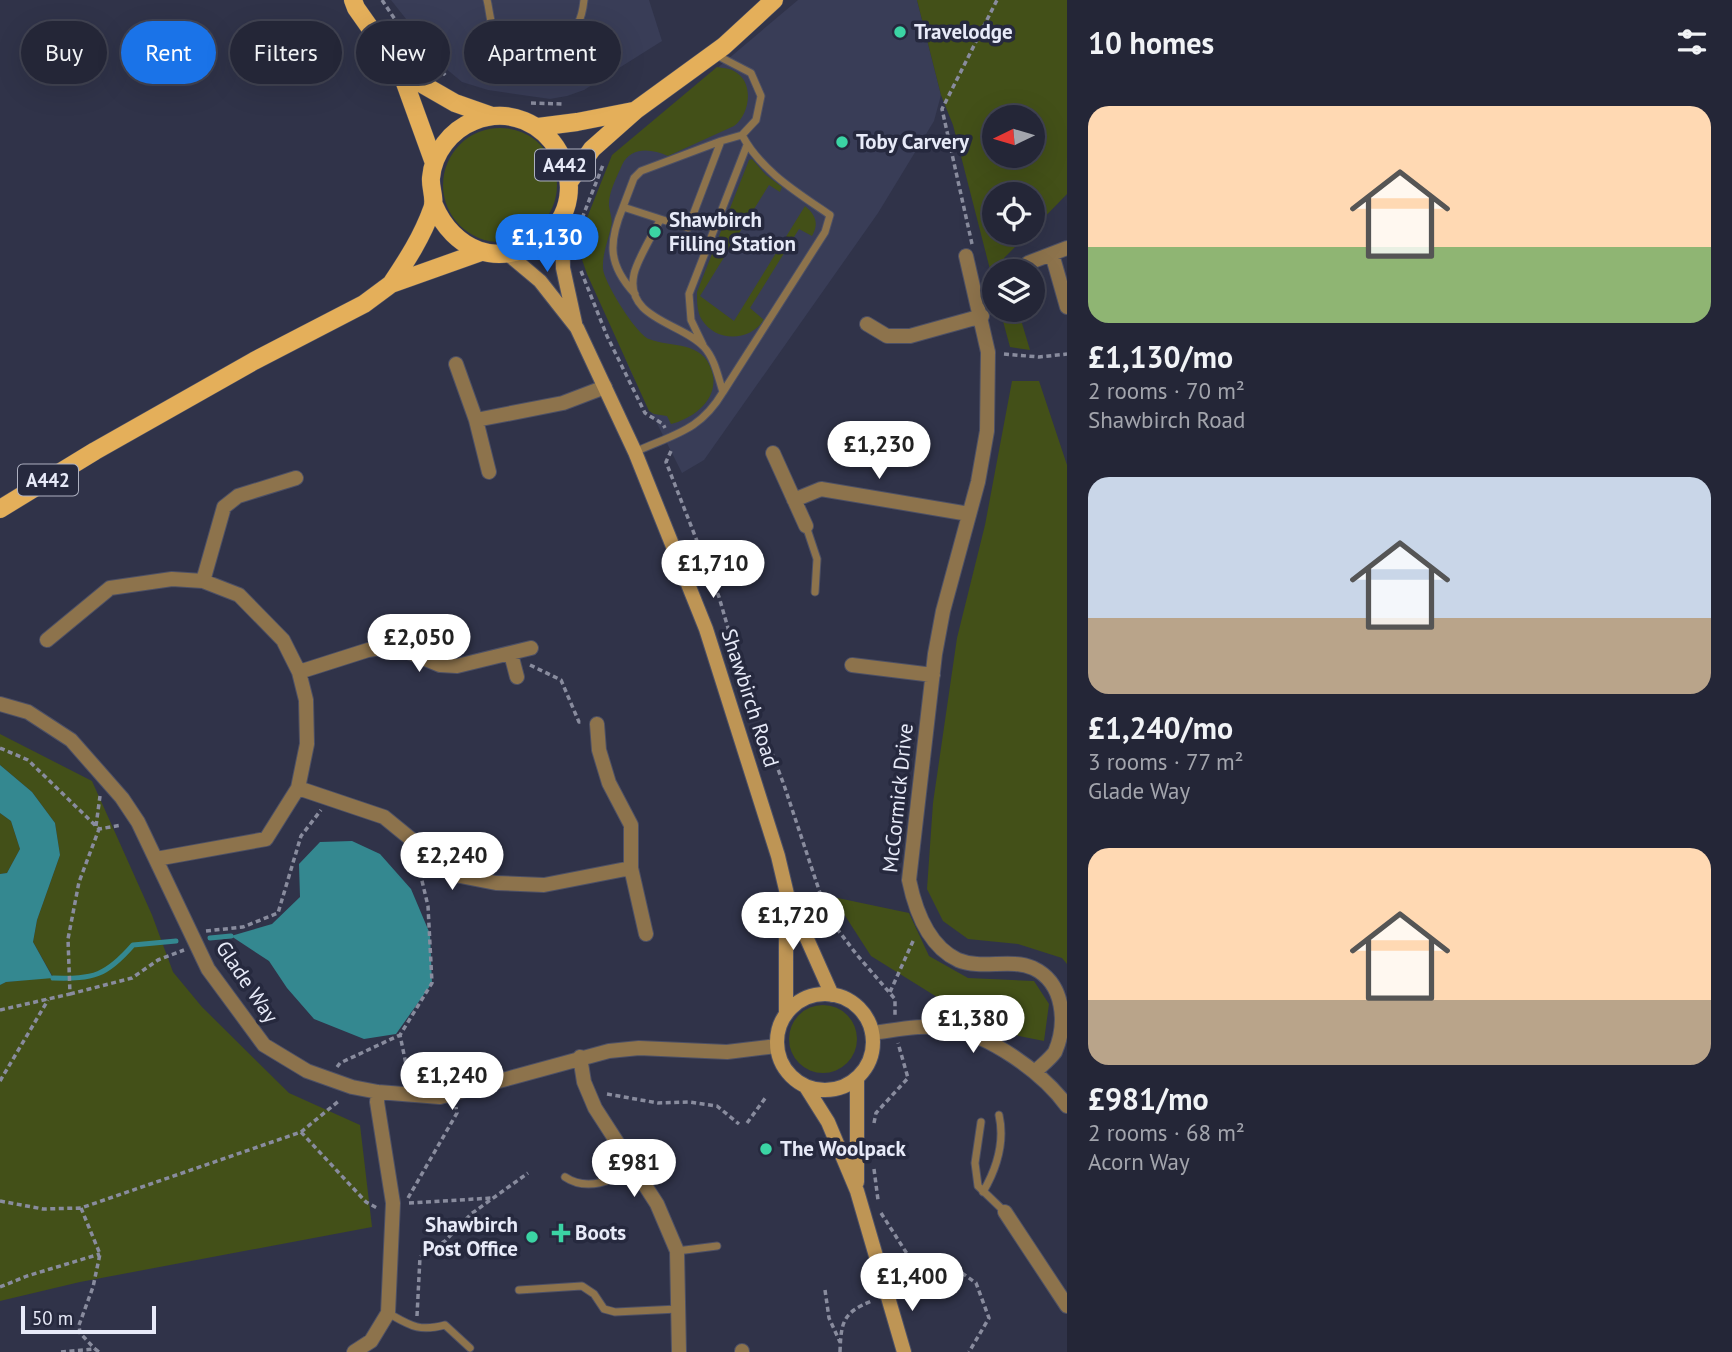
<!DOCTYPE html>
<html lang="en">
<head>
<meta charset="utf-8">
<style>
	:root { --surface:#242637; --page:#2c2e3f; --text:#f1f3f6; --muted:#a3a5ad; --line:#414352; --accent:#1a73e8 }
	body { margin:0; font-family:"PT Sans",sans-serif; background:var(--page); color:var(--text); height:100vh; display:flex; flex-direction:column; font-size:26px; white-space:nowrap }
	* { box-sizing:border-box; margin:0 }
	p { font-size:23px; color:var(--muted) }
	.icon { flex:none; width:38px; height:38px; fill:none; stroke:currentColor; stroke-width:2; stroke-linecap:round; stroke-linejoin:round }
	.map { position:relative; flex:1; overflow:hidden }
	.side { display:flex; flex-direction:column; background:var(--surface); width:665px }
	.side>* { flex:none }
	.banner { position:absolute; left:21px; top:21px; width:665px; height:63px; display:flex; gap:14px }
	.needle { width:46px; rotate:265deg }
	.controls { position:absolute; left:982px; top:105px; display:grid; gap:14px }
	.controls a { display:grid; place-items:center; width:63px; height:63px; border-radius:50%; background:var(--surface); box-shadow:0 7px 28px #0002,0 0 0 2px var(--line); font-size:35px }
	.scale { position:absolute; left:21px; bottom:18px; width:135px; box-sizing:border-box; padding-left:7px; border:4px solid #e7eaf8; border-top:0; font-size:19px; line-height:24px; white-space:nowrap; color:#e7eaf8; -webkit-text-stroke:5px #26293e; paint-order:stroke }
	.price { position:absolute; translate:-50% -60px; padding:0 16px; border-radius:24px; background:#fff; color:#222; font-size:23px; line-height:46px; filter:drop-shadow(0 2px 4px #0008) }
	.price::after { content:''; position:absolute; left:50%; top:42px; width:21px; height:16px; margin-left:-10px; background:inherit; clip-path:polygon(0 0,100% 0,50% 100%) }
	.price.active { background:var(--accent); color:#fff }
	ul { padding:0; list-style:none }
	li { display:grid; align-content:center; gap:14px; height:371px; padding:0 21px }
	li span { display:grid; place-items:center; height:217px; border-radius:21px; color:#555 }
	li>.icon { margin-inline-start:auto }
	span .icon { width:126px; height:126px; fill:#fffc; stroke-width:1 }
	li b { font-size:30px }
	h2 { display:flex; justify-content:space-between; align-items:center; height:84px; padding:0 21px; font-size:30px }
	.chip { padding:0 24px; border-radius:32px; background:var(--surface); box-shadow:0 7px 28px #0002,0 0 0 2px var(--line); font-size:24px; line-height:63px }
	.chip.active { background:var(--accent); color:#fff }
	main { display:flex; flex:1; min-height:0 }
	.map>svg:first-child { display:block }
	.built { fill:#393d57 }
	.green { fill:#435018; fill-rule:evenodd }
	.water { fill:#348890 }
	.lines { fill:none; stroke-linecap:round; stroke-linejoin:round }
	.stream { stroke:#348890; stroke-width:5 }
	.lane-casing { stroke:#4d5065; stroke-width:9 }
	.street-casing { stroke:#4d5065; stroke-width:16 }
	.secondary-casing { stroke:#4d5065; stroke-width:16 }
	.primary-casing { stroke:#4d5065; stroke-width:19 }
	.path { stroke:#898c9e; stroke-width:3.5; stroke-dasharray:5 3.5; stroke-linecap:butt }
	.lane { stroke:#8d734c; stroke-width:7 }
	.street { stroke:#8d734c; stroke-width:14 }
	.secondary { stroke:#be9555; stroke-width:14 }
	.primary { stroke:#e4af5a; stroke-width:18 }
	.poi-dot { fill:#3bd4a4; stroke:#26293e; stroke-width:2.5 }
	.labels { text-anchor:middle; stroke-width:7; stroke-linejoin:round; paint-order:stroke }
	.shield { fill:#26293e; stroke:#adb0c0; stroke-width:2 }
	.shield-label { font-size:19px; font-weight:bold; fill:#e7eaf8 }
	.poi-label { font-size:21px; font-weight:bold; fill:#e7eaf8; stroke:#26293e; text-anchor:start }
	.street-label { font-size:21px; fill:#e7eaf8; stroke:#26293e }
</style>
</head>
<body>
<main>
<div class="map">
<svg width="1067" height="1352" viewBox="0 0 1067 1352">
	<rect width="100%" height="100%" fill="#303349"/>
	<path class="built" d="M391 0H649L662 41 584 90 567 96 550 99 488 90 462 82 444 67Z
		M798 0H917L941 95 934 121 878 213 704 460 682 473 630 370 589 266 614 155Z"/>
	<path class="green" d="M917 0H1067V194L1033 229 1032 194H994V233H1029L1004 258 1007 271H994V285L953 125 941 95ZM994 117H1032V156H994Z
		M717 67C722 68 729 68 734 71 755 82 750 114 734 126L668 156C652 149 631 146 622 165 617 177 608 193 609 206 610 214 613 219 611 227 608 241 602 254 603 269 604 282 636 334 649 339 672 348 702 340 712 371 720 399 694 418 671 424L667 416 654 414 649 411 587 274 578 248 579 238 612 155Z
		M443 185a57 57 0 1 1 114 0a57 57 0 1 1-114 0Z
		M752 159 766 175 782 187 780 192 769 185 700 296 734 321 805 206C816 215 819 224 812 236L799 229 750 308 764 320C749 342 716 342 702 320 697 312 697 302 697 292L749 160Z
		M1000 310H1018L1030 350 1010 347Z
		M1012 381H1039L1067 465V964L1062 958 1018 944 968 939 943 921 927 889 933 803 957 638 985 525Z
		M0 734 92 781 152 915 173 972 202 1007 289 1093 360 1125 372 1227 80 1282 0 1301V985L6 982 53 977 33 942 37 920 60 855 55 823 32 792 0 765Z
		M0 813 11 821 20 849 7 873 0 874Z
		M833 897 909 913 929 956 968 978 1034 981 1049 1004 1044 1041 1019 1036 953 1007 871 956Z
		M789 1039a34 34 0 1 1 68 0a34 34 0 1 1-68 0Z"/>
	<path class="water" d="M0 765 32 792 55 823 60 855 37 920 33 942 53 978 6 982 0 985V874L7 873 20 849 11 821 0 813Z
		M352 841 380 854 411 889 430 934 432 983 396 1034 364 1039 314 1019 287 988 269 961 231 936 272 924 300 897 299 864 320 842Z"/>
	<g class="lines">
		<path class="stream" d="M210 938 231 936
			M53 978C94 979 106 976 133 945L176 941"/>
		<defs>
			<path id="lane" d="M487 0C490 11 490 29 498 37 506 45 546 41 558 41 577 33 582 19 584 0
				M721 141 641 171 634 178 623 207 688 228 721 141 742 135 756 120 761 96 751 73 722 58 723 50
				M623 207C608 243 608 265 635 294
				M703 345 691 320 689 294 747 145
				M723 392 825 232 830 215C798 193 761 171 742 135
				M635 452C674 434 700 431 723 392 718 377 715 359 704 347 683 323 624 319 634 274 637 260 653 234 660 220
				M806 526 817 559 815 592
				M981 1122 975 1163 978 1186 1005 1212
				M565 1177C587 1192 613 1180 635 1169
				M983 1192C997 1168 1005 1142 999 1115
				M677 1251 717 1246
				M519 1290 582 1286 594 1294 604 1309 615 1312 678 1309
				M388 1313C411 1326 419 1332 445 1325L470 1348"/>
			<path id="street" d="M1052 254 1067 307
				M966 256 988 352 987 431 978 482 943 611 935 654 909 880C915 909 928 946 958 960 982 970 1010 958 1033 968 1065 983 1067 1024 1055 1052 1050 1059 1042 1065 1036 1071
				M1028 263 1067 248
				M867 324 887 336H910L982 316
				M456 364 476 420 489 472
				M476 420 563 403 605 387
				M773 453 806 526
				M794 500 821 489 969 514
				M203 581 224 507 238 496 296 478
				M47 640 110 588 172 579 203 581 239 595 283 640 299 672 306 700 307 744 298 788 266 839 156 859
				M511 654 517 677
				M852 665 933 675
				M299 672 368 650 394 646 440 665 457 666 531 648
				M0 704 28 712 71 740 122 798 138 822 208 969 264 1045 307 1071 352 1087 378 1092 440 1097 609 1051 639 1048 727 1052 777 1046
				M597 724 599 750 609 783 631 825V868L646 934
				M298 788 384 817 455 875 496 883 544 885 631 868
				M872 1033C896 1030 923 1024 947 1028 989 1034 1042 1072 1067 1106
				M580 1057 584 1082 595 1108 657 1204 677 1251 679 1352
				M1005 1212 1067 1306
				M742 1351V1352
				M354 1352 371 1341 388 1313 393 1203 377 1102 378 1092"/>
			<path id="secondary" d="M562 214 563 268 575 323
				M508 254 540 281 577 328 635 452 706 629 778 856 787 894 832 995
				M777 1042a48 48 0 1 1 96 0a48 48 0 1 1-96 0Z
				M786 1014V899
				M857 1078V1182
				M806 1087 828 1122 857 1191 904 1352"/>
			<path id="primary" d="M353 0 356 8 401 72 434 163
				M401 72 455 103 492 116
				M538 127 577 122 633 111
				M569 182 592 149 636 110 724 46 774 0
				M391 284C407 260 422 237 432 209 436 199 430 188 431 178 433 153 451 130 474 121 547 92 605 193 542 239 499 270 453 250 434 205
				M0 509 95 451 254 361 364 304 391 284 481 252"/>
		</defs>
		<use href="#lane" class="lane-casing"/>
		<use href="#street" class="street-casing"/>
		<use href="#secondary" class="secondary-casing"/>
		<use href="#primary" class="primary-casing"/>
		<path class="path" d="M382 0 398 24 446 76
			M531 103 562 104
			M579 226 603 165
			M972 244 942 109 997 0
			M581 271 607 336 645 413 663 424 665 428
			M1004 354 1039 357 1067 354
			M671 451 666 462 719 597 739 666 784 785 828 917 857 955 895 999V1015
			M530 665 561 680 579 722H583
			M0 748 28 760 99 829 122 825
			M96 826 100 796
			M206 931 243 927 278 913 301 836 321 810
			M890 992 914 939
			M70 994 132 978 158 960 184 950
			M0 1010 70 994 68 939 79 882 99 829
			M337 1067 340 1063 400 1035
			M409 1079 400 1035 432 983 428 906 418 864
			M0 1081 48 1000
			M607 1094 658 1103 689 1102 717 1106 739 1124
			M747 1123 766 1097
			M874 1123 876 1113 908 1078 898 1043
			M301 1132 366 1202 379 1209
			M874 1169 878 1200
			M408 1198 457 1113 456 1107
			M0 1201 43 1209 81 1208 301 1132 340 1100
			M409 1203 492 1198
			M81 1208 100 1254 93 1287 79 1325 80 1333 95 1349
			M881 1213 911 1260 945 1261 976 1283 989 1318 969 1352
			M0 1287 27 1276 100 1254
			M825 1290 829 1318 840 1342
			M417 1316 420 1257 445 1241 471 1214 528 1173
			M61 1352 95 1349 99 1352
			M840 1352C841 1322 843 1312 872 1301"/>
		<use href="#lane" class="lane"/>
		<use href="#street" class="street"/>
		<use href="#secondary" class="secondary"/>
		<use href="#primary" class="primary"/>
	</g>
	<g class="poi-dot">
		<circle cx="900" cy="32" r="7"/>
		<circle cx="842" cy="142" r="7"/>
		<circle cx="655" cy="232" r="7"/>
		<circle cx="766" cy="1149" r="7"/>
		<path d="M557.5 1222.5h7v7h7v7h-7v7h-7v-7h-7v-7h7z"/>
		<circle cx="532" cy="1237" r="7"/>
	</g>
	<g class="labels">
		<g class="shield">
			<rect x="535" y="149.5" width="60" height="31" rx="5"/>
			<rect x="18" y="464.5" width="60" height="31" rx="5"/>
		</g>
		<g class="shield-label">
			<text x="565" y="172">A442</text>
			<text x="48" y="487">A442</text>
		</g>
		<g class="poi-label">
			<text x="914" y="39">Travelodge</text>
			<text x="856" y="149">Toby Carvery</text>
			<text x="669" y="227">Shawbirch<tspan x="669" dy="24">Filling Station</tspan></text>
			<text x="780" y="1156">The Woolpack</text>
			<text x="518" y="1232" text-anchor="end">Shawbirch<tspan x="518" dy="24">Post Office</tspan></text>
			<text x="575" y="1240">Boots</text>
		</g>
		<g class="street-label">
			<text transform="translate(750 698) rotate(72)" y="7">Shawbirch Road</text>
			<text transform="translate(898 798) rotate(-84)" y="7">McCormick Drive</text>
			<text transform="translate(247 982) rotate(56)" y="7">Glade Way</text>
		</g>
	</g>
</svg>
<div class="controls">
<a><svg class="needle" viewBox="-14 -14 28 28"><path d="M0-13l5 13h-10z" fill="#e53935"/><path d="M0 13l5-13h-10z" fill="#a3a5ad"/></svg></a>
<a><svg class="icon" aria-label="locate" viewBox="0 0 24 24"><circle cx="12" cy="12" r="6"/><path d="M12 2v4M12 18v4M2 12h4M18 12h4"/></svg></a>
<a><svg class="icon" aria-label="layers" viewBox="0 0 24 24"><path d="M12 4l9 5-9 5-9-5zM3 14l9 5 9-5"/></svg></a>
</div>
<div class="scale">50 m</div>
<b class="price active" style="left:547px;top:274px">£1,130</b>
<b class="price" style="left:879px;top:481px">£1,230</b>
<b class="price" style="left:713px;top:600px">£1,710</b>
<b class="price" style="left:419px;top:674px">£2,050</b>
<b class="price" style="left:452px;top:892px">£2,240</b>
<b class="price" style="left:793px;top:952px">£1,720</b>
<b class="price" style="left:973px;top:1055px">£1,380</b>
<b class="price" style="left:452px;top:1112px">£1,240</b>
<b class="price" style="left:634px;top:1199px">£981</b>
<b class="price" style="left:912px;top:1313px">£1,400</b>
<div class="banner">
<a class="chip">Buy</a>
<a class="chip active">Rent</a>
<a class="chip">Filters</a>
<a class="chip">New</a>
<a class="chip">Apartment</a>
</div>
</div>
<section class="side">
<h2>10 homes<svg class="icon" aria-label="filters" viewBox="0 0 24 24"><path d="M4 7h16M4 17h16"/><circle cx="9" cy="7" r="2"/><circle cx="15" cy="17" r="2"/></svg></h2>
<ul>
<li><span style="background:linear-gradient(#ffd9b3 65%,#8fb573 0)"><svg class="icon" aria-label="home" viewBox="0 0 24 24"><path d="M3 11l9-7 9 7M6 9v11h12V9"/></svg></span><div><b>£1,130/mo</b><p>2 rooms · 70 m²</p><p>Shawbirch Road</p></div></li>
<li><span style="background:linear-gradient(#c9d6e8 65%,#b9a48a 0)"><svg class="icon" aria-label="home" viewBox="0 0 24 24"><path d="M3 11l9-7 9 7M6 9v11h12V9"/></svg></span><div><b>£1,240/mo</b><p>3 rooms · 77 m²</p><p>Glade Way</p></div></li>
<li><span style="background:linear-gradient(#ffd9b3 70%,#b9a48a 0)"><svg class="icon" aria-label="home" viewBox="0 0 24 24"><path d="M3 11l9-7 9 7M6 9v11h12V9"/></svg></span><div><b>£981/mo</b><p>2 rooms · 68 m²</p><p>Acorn Way</p></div></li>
</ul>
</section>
</main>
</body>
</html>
